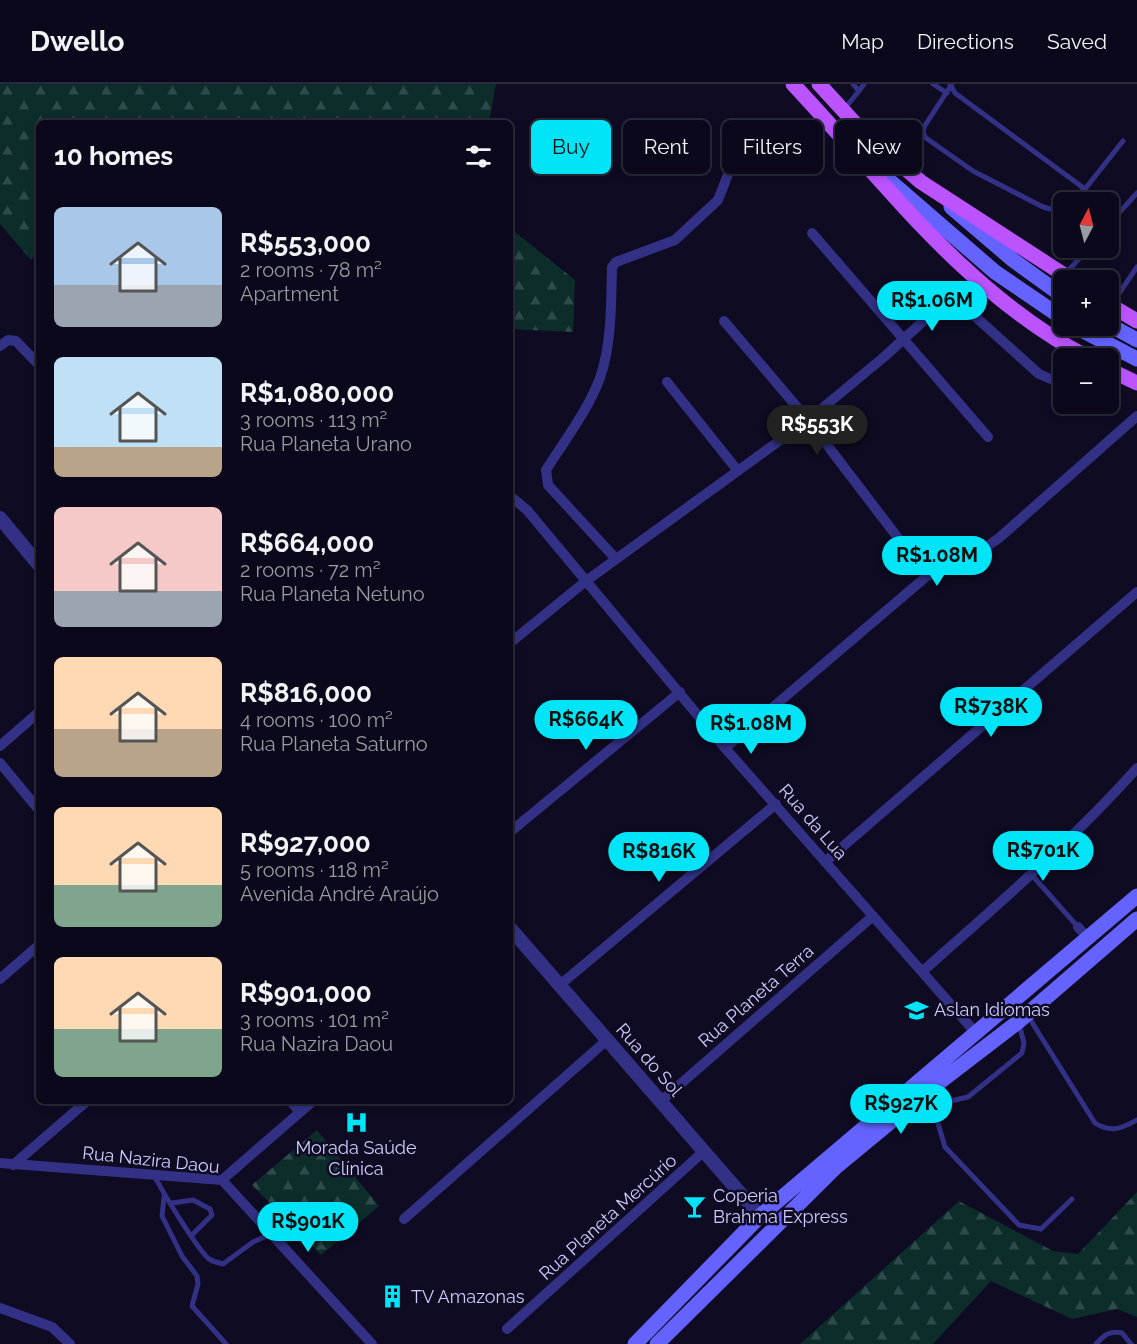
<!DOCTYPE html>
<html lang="en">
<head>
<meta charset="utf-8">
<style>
	:root { --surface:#0a081a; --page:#181627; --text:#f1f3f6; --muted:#999aa2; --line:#2a2939; --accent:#00e4f7 }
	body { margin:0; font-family:Raleway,sans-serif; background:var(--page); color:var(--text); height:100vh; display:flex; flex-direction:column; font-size:22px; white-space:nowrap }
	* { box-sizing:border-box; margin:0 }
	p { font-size:20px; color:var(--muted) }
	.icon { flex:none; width:33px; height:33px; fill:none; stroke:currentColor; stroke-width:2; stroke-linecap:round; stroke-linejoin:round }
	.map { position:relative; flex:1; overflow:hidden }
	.drawer { position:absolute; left:36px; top:36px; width:477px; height:984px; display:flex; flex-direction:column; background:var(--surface); border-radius:9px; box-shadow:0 3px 9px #0003,0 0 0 2px var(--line) }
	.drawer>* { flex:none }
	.guide { position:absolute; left:531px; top:36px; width:516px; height:54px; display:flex; gap:12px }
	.needle { width:39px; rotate:7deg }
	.buttons { position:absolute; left:1053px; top:108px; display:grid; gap:12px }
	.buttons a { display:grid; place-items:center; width:66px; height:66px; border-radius:9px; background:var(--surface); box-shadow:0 3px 9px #0003,0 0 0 2px var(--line); font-size:30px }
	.price { position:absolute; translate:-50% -51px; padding:0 14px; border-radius:21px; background:var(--accent); color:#111; font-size:20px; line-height:39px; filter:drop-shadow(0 2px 3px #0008) }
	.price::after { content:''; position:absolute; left:50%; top:36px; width:18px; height:14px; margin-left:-9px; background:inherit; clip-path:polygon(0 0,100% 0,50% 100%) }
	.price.current { background:#222; color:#fff }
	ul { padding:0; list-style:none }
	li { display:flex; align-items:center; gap:18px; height:150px; padding:0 18px }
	li span { display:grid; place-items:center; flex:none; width:168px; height:120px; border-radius:9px; color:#555 }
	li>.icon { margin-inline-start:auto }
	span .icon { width:72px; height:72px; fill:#fffc; stroke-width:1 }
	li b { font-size:26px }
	h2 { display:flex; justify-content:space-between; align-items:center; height:72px; padding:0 18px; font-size:26px }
	.pill { padding:0 21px; border-radius:9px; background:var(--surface); box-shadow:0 3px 9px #0003,0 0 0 2px var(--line); font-size:21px; line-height:54px }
	.pill.current { background:var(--accent); color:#111 }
	header { display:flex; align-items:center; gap:36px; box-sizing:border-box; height:84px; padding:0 30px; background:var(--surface); border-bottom:2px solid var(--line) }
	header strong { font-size:28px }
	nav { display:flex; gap:33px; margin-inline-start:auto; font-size:21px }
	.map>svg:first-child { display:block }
	.forest { fill:url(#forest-firs) }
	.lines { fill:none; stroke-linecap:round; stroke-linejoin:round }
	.service { stroke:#323186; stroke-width:5 }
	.minor { stroke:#323186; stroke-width:10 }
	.tertiary { stroke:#323186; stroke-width:14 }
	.secondary { stroke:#6463ff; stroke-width:15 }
	.primary { stroke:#bb53ff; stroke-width:15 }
	.labels { text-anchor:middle; stroke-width:5; stroke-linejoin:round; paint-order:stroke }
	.street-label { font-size:18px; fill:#d1ccff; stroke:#0e0b22 }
	.poi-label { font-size:18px; fill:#d1ccff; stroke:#0e0b22; text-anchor:start }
</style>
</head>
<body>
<header>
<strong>Dwello</strong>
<nav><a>Map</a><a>Directions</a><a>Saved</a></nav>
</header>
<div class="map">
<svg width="1137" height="1260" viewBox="0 0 1137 1260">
	<defs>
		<pattern id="forest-firs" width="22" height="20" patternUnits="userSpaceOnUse" patternTransform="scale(1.5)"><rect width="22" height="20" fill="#0d2d2b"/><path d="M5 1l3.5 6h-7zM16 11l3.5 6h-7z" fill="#2f4a4b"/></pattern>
	</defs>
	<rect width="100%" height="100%" fill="#0e0b22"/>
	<path class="forest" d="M0 0H496L489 39H39V167L31 176 0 140Z
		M510 144 575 196 573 248 510 245Z
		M317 1046 379 1122 321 1171 252 1101Z
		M1137 1108V1233L1117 1225 1072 1235 991 1197 933 1260H800L959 1117 1053 1167 1078 1170Z"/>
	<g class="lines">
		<path class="service" d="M853 0 859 7 864 0
			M933 0 947 9
			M950 0 955 9 1085 105 1123 57
			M952 0 924 43 923 49 926 54 973 87 1043 123 1050 125 1064 120
			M845 24 859 7
			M1066 118 1085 105
			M1108 141 1137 109
			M1065 190 1089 164
			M1112 220 1137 183
			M1031 790 1078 843
			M1028 932 1095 1039C1111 1049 1121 1045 1137 1036
			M929 1009 945 1063 1019 1141 1041 1145 1072 1115
			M933 1021 968 1013 1022 969 1024 959 1019 940
			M154 1091C162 1107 197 1165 209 1175 214 1178 218 1179 223 1180L253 1158 271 1150
			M164 1113 162 1132 182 1172 197 1192 198 1200 192 1222 226 1260
			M172 1119 193 1116 210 1125 212 1131 192 1151
			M1096 1260C1104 1251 1110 1246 1122 1249L1131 1260"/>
		<path class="minor" d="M812 149 988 353
			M724 237 808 336 927 492
			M0 262 8 256 16 257 39 281
			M667 298 738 387
			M510 412 527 426 725 664 975 948
			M616 475 548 401 546 386C565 356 588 326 600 294 612 259 611 219 612 183L616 178 675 156 718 116 747 42
			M510 559 586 497 808 336 884 273 942 220 959 218 1039 290 1051 295 1064 292
			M0 662 39 628
			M725 664 927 492 969 475 999 454 1137 332
			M0 679 39 726
			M510 748 680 608
			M825 778 1137 508
			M1078 843 1088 854
			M923 887C997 821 1072 757 1137 684
			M0 895 39 861
			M561 900 776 720
			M290 1017 300 1028
			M661 1017 873 832
			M0 1079 222 1096 372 1260
			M13 1081 87 1017
			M222 1096 313 1017
			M404 1135 607 956
			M0 1224 52 1243 70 1260
			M507 1245 703 1068"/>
		<path class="tertiary" d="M0 434 39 481
			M510 844 760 1132"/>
		<path class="secondary" d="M876 85 995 188 1064 235
			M951 123 1013 176 1064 213
			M1108 240 1137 256
			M1074 242 1137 275
			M635 1260 760 1132 1137 812
			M657 1260 836 1083 928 1007 1018 938 1137 835"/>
		<path class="primary" d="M793 0C885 98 967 211 1089 274
			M819 0 863 48 921 98 1072 196
			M1108 220 1137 237
			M1108 285 1137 299"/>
	</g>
	<defs>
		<symbol id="school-bare" viewBox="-9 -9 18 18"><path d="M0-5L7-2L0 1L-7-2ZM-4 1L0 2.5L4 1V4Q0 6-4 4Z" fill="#00e4f7" stroke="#0e0b22" stroke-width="2.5" paint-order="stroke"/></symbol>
		<symbol id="hospital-bare" viewBox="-9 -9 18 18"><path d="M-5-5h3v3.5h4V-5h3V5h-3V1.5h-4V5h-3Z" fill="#00e4f7" stroke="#0e0b22" stroke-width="2.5" paint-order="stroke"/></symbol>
		<symbol id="bar-bare" viewBox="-9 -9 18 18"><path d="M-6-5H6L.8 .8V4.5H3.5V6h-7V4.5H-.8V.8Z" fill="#00e4f7" stroke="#0e0b22" stroke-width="2.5" paint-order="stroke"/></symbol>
		<symbol id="building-bare" viewBox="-9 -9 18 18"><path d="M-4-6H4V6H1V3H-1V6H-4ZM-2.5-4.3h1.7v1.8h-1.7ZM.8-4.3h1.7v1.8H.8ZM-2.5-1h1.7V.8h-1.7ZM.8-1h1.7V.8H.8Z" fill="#00e4f7" stroke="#0e0b22" stroke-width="2.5" paint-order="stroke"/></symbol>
	</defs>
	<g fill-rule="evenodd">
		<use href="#school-bare" x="900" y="910" width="33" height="33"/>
		<use href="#hospital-bare" x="340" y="1022" width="33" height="33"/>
		<use href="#bar-bare" x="678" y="1106" width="33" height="33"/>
		<use href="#building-bare" x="376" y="1196" width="33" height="33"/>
	</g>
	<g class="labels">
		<g class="street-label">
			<text transform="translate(813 738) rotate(49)" y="6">Rua da Lua</text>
			<text transform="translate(756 912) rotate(-41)" y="6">Rua Planeta Terra</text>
			<text transform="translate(649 976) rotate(49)" y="6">Rua do Sol</text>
			<text transform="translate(151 1076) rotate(6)" y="6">Rua Nazira Daou</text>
			<text transform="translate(608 1133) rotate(-42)" y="6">Rua Planeta Mercúrio</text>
		</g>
		<g class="poi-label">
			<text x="934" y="932">Aslan Idiomas</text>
			<text x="356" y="1070" text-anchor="middle">Morada Saúde<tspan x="356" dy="21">Clínica</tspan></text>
			<text x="713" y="1118">Coperia<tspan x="713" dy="21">Brahma Express</tspan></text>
			<text x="411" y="1219">TV Amazonas</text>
		</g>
	</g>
</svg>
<div class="buttons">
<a><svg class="needle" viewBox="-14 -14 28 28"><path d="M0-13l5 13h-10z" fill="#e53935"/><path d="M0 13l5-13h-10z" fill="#999aa2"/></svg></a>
<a>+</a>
<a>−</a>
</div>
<b class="price" style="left:932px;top:248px">R$1.06M</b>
<b class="price current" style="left:817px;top:372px">R$553K</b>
<b class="price" style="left:937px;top:503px">R$1.08M</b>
<b class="price" style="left:991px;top:654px">R$738K</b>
<b class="price" style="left:586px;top:667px">R$664K</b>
<b class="price" style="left:751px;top:671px">R$1.08M</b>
<b class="price" style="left:1043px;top:798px">R$701K</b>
<b class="price" style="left:659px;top:799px">R$816K</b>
<b class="price" style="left:901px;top:1051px">R$927K</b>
<b class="price" style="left:308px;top:1169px">R$901K</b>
<div class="guide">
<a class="pill current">Buy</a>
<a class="pill">Rent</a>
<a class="pill">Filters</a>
<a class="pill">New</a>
</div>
<section class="drawer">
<h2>10 homes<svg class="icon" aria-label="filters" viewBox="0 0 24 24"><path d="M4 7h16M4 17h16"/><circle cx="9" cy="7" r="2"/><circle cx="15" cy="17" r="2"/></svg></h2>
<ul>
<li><span style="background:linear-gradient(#a9c7e8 65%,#9aa5b1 0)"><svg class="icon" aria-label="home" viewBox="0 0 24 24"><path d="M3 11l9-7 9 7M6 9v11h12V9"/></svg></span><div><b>R$553,000</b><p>2 rooms · 78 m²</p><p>Apartment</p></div></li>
<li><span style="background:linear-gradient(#bfe0f5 75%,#b9a48a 0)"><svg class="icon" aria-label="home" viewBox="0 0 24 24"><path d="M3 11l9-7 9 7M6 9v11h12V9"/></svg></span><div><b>R$1,080,000</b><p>3 rooms · 113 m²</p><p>Rua Planeta Urano</p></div></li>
<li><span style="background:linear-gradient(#f6c9c9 70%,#9aa5b1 0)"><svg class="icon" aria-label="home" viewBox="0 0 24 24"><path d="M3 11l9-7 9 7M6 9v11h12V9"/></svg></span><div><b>R$664,000</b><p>2 rooms · 72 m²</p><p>Rua Planeta Netuno</p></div></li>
<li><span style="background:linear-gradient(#ffd9b3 60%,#b9a48a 0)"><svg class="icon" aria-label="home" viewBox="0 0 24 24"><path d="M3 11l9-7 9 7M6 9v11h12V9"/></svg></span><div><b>R$816,000</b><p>4 rooms · 100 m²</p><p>Rua Planeta Saturno</p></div></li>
<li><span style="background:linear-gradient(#ffd9b3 65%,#7fa58c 0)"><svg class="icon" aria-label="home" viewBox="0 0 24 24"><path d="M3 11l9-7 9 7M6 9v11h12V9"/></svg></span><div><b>R$927,000</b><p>5 rooms · 118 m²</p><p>Avenida André Araújo</p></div></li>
<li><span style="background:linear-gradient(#ffd9b3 60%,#7fa58c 0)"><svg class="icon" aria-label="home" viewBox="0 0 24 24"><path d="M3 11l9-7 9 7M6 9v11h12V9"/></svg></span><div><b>R$901,000</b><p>3 rooms · 101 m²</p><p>Rua Nazira Daou</p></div></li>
</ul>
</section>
</div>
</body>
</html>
